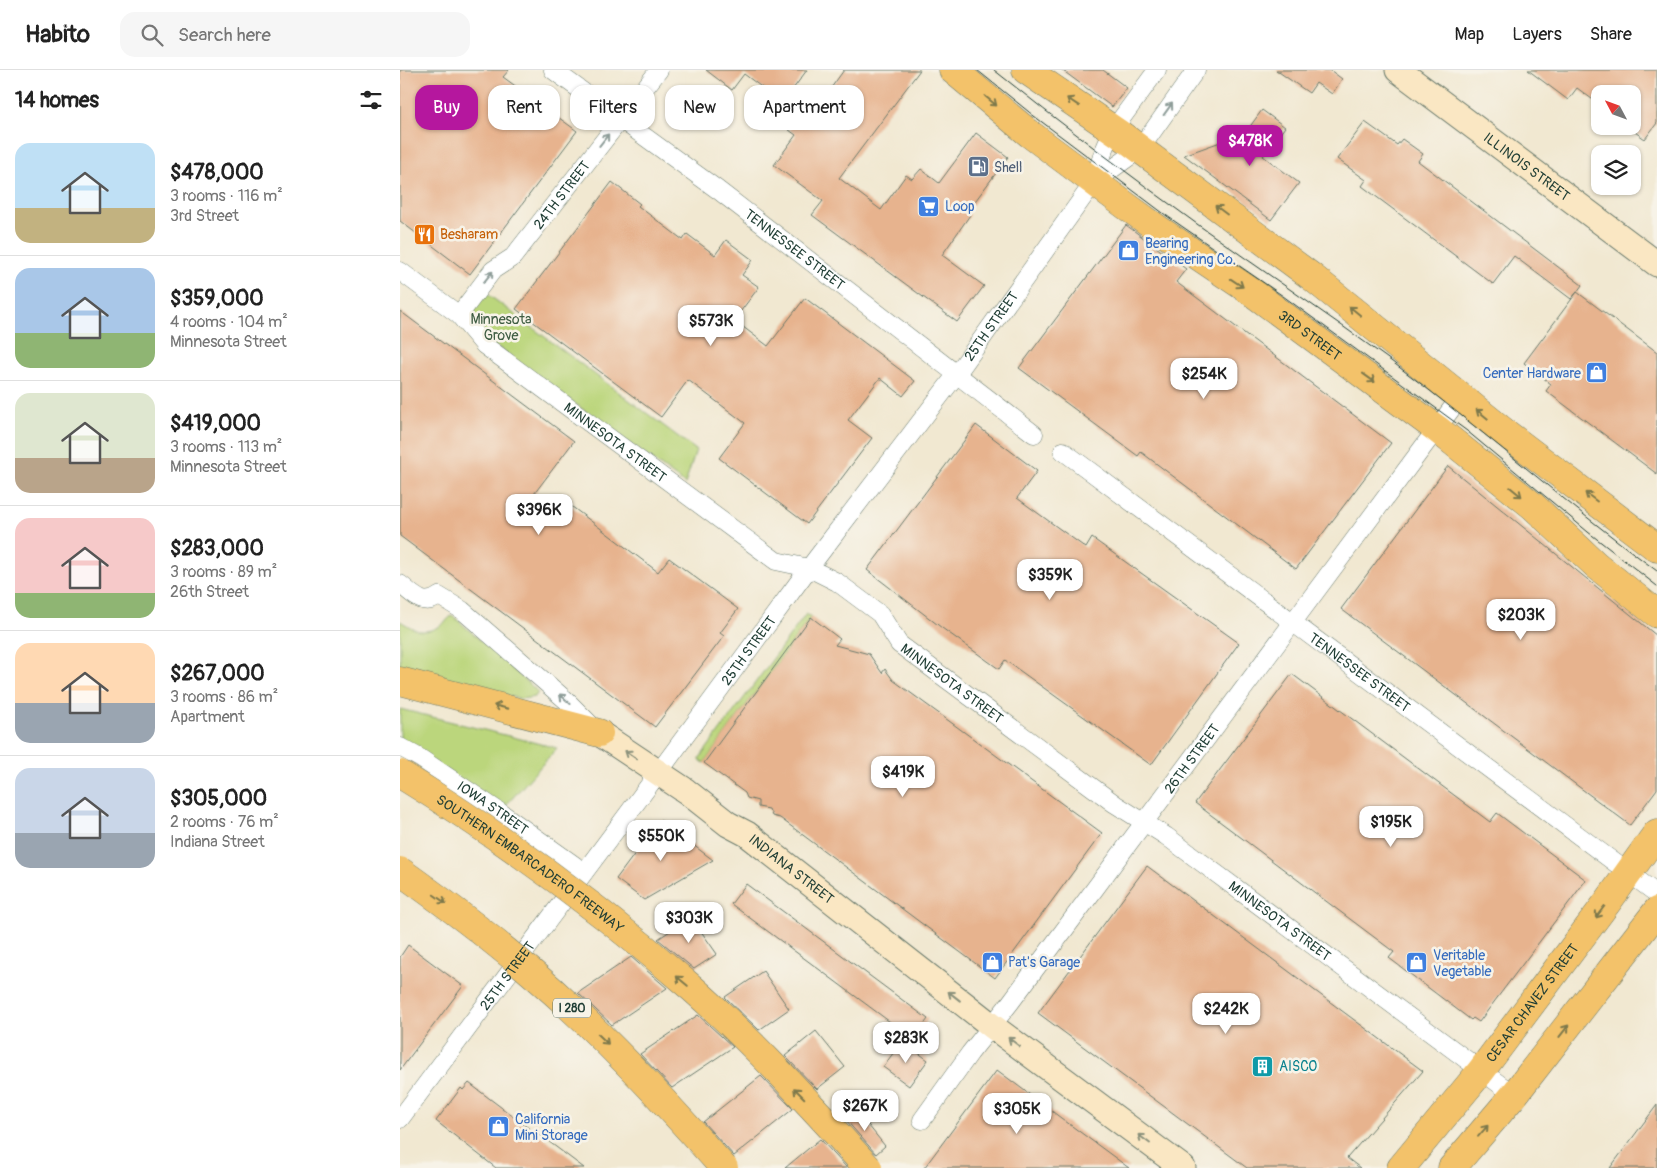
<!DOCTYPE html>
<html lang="en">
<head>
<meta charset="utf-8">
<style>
	:root { --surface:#fff; --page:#f6f6f6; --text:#222; --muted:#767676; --line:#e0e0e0; --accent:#b5179e }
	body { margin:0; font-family:Pangolin,sans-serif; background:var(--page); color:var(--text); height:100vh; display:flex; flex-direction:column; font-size:19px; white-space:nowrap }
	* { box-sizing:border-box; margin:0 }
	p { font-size:16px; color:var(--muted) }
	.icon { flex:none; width:28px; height:28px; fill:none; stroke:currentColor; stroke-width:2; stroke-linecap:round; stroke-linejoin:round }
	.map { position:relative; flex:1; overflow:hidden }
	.sheet { display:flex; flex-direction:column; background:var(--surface); width:400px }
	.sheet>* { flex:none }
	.top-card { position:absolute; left:15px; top:15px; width:475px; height:45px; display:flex; gap:10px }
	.needle { width:32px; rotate:311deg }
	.buttons { position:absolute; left:1191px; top:15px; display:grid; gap:10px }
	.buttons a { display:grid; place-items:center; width:50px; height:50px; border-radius:10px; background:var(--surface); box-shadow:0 1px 4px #0004; font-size:25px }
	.price { position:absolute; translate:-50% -42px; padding:0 11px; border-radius:10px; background:#fff; color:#222; font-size:16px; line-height:32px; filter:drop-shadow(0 1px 2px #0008) }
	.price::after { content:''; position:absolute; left:50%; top:30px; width:15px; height:11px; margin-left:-8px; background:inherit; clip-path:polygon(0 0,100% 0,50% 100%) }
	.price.selected { background:var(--accent); color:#fff }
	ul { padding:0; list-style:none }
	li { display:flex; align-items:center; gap:15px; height:125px; padding:0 15px }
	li+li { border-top:1px solid var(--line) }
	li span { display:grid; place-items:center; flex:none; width:140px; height:100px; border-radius:15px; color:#555 }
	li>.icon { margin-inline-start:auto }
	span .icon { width:60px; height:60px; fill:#fffc; stroke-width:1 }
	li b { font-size:21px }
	h2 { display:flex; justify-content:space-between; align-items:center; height:60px; padding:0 15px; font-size:21px }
	.chip { padding:0 18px; border-radius:15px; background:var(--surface); box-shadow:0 1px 4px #0004; font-size:18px; line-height:45px }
	.chip.selected { background:var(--accent); color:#fff }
	header { display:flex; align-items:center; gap:30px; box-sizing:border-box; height:70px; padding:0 25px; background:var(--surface); border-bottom:1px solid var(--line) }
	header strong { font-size:24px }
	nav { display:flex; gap:28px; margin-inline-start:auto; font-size:18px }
	.search { width:350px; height:45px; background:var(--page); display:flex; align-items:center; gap:12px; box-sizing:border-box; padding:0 18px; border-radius:15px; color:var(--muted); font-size:19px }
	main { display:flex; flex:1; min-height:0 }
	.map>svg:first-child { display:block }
	.green { fill:#bbd67c; stroke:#6d8a58 }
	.building { fill:#e7b38e }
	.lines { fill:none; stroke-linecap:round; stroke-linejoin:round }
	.street-casing { stroke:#68796b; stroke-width:19 }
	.secondary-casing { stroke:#68796b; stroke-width:27 }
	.primary-casing { stroke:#68796b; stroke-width:29 }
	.highway-casing { stroke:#68796b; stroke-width:29 }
	.street { stroke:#fff; stroke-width:18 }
	.secondary { stroke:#fae7c3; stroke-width:25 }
	.primary { stroke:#f3c26a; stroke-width:28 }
	.highway { stroke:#f3c26a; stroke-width:28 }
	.tram { stroke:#1f3d34; stroke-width:1 }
	.highway-bridge-casing { stroke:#68796b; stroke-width:29; stroke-linecap:butt }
	.highway-bridge { stroke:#f3c26a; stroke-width:28 }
	.oneway { stroke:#7e794c }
	.oneway2 { stroke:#8f9e9a }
	.oneway3 { stroke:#8c927c }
	.labels { text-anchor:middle; stroke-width:5; stroke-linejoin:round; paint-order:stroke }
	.shield { fill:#f7f3e8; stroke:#60746a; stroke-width:1 }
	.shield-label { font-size:12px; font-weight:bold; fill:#1f3d34 }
	.service-label { font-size:14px; fill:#4e5e75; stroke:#f7f3e8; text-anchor:start }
	.street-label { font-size:14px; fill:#1f3d34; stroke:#f7f3e8 }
	.shop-label { font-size:14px; fill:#366cbe; stroke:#f7f3e8; text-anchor:start }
	.food-label { font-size:14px; fill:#c56008; stroke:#f7f3e8; text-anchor:start }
	.park-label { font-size:14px; fill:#3e5c42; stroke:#f7f3e8 }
	.culture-label { font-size:14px; fill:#0d838f; stroke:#f7f3e8; text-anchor:start }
</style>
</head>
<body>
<header>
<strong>Habito</strong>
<div class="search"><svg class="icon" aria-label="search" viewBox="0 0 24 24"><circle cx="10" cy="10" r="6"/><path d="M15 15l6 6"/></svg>Search here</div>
<nav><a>Map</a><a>Layers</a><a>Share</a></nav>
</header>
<main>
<section class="sheet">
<h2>14 homes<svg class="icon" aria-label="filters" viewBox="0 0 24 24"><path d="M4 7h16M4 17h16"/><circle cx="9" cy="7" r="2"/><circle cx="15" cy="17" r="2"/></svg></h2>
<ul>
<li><span style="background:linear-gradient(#bfe0f5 65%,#c2b280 0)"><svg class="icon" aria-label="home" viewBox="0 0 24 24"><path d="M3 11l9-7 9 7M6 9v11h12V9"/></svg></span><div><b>$478,000</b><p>3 rooms · 116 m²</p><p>3rd Street</p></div></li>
<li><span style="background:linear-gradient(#a9c7e8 65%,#8fb573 0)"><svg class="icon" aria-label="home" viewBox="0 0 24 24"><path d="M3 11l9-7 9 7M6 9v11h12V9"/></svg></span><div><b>$359,000</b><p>4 rooms · 104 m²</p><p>Minnesota Street</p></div></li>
<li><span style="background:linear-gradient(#dfe7d0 65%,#b9a48a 0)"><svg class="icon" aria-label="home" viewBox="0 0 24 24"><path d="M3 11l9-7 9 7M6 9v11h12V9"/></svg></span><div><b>$419,000</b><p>3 rooms · 113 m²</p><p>Minnesota Street</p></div></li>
<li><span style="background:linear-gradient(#f6c9c9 75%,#8fb573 0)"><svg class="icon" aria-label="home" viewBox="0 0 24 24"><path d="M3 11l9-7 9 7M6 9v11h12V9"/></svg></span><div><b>$283,000</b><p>3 rooms · 89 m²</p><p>26th Street</p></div></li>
<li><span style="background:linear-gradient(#ffd9b3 60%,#9aa5b1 0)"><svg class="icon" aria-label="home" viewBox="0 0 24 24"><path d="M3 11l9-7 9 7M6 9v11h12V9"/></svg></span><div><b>$267,000</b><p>3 rooms · 86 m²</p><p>Apartment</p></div></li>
<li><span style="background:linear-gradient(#c9d6e8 65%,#9aa5b1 0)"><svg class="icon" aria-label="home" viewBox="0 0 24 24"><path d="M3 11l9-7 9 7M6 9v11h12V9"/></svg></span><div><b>$305,000</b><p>2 rooms · 76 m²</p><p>Indiana Street</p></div></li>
</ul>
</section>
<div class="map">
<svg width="1257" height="1098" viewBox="0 0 1257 1098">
	<rect width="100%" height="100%" fill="#f7f3e8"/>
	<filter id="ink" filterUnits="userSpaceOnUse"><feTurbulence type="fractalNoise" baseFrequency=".02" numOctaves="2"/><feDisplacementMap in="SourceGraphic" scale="10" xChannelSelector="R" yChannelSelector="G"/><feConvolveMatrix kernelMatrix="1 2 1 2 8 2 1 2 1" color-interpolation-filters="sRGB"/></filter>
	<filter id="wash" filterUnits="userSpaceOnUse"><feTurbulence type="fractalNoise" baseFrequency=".0096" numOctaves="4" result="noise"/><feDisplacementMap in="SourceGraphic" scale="20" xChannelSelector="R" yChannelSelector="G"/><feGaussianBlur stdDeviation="1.12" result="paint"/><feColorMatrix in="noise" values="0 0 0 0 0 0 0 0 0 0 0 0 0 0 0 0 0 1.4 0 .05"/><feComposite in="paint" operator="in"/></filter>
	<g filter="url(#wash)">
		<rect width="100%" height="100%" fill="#f1e8d1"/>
		<path class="green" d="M82 220 296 380 285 414 85 268 75 253 74 232Z
			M406 544 411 547 304 693 299 689Z
			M52 545 138 622 135 627 121 629 0 598V551C6 554 15 561 21 561 34 562 44 554 52 545Z
			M0 639 157 678 100 742 0 675Z"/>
		<g id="blocks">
			<path class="building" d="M0 0H109L103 7 177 61 70 204 0 151Z
				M306 0H407L393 19 418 36 444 0H520L439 108 481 140 506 105 512 109 521 99 539 113 576 63 608 87 567 142 570 145 542 185 584 216 557 252 412 145 423 131 374 95 396 65 389 60 400 46 344 4 332 20Z
				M662 0H703L727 18 712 37Z
				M876 0H930L942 9 932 24 916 13 909 23Z
				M1128 0H1257V53L1245 69 1232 60V24H1200V35L1177 18 1168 30Z
				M862 40 885 57 863 86 899 113 871 150 784 85 826 70 835 77Z
				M965 52 997 75 1002 69 1023 84 1018 91 1182 215 1177 222 1257 282V404L1146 321 1151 314 1124 293 1177 222 1171 229 1114 186 1093 214 962 116 966 110 937 89Z
				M212 112 240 134 238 136 283 170 287 164 315 185 326 170 353 190 342 205 359 217 334 250 368 276 405 228 515 311 503 326 480 308 448 350 472 368 407 454 319 388 345 353 288 310 261 347 116 239Z
				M726 155 786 199 776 212 991 373 896 499 741 382 738 386 619 298Z
				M0 241 174 371 134 424 163 446 171 436 258 502 269 488 338 539 320 563 324 566 255 657 0 466Z
				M576 355 637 401 617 428 686 478 692 468 839 573 751 695 605 590 599 599 542 558 467 500Z
				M1048 396 1257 566V719L1230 755 941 539Z
				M411 547 440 569 435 575 469 584 482 603 485 599 493 610 702 763 595 908 380 748 372 746 369 739 358 737V731L347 728 345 723 304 693Z
				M892 604 1090 752 1097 743 1186 810 1079 952 1073 948 1071 950 989 888 994 882 795 733Z
				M260 750 313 790 244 830 216 809Z
				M747 796 1023 1001 947 1088 960 1098H847L638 943Z
				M346 814 528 949 513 969 331 834Z
				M291 847 317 884 294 899 258 869Z
				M8 875 63 916 0 1000V887Z
				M231 887 267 918 212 955 178 923Z
				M363 901 389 939 359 960 325 927Z
				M298 945 333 977 272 1018 240 984Z
				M416 961 445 997 417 1019 385 986Z
				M502 971 528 990 509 1016 483 997Z
				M597 1000 661 1048 729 1098H524Z
				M361 1006 393 1039 334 1086 303 1052Z
				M69 1013 139 1066 140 1065 184 1098H96L36 1051 61 1018 63 1020Z
				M1257 1035V1098H1210Z
				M456 1040 485 1076 476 1084 445 1049Z
				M420 1069 447 1098H385Z"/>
		</g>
	</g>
	<g filter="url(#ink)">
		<use href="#blocks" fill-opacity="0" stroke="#68796b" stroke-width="1"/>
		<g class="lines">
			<defs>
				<g id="street">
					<path id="s1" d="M153 0 318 120 634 364"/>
					<path d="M694 112 703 83 713 60 757 0"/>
					<path id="s2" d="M0 201 59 245 84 275 376 491 409 498 437 512 480 544 499 574 715 734 766 766 1114 1025"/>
					<path id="s3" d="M59 245 93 200 113 187 259 0"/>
					<path id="s4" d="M663 381 1257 824"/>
					<path d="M0 514C13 524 23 538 39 526L62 540 167 631 197 661"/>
					<path id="s5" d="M0 677 20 688 100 742 184 802"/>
					<path id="s6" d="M0 1049 239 729 409 498 556 305 694 112 740 79 796 0"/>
					<path id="s7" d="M522 1050 570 983 610 933 1061 326"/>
				</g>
				<g id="secondary">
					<path id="s8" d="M998 0 1257 194"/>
					<path id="s9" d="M199 663 286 721 328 754 347 764 592 956 783 1098"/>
				</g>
				<g id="primary">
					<path id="s10" d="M553 0 630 64 725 135 758 159 853 223 1037 359 1133 436 1196 495 1257 544"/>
					<path d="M626 0 721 65 912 207 1103 361 1257 478"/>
					<path id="s11" d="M1001 1098 1081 1001 1209 830 1257 763"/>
					<path d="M1052 1098 1114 1025 1257 841"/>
				</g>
				<path id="highway" d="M0 611 199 663"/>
			</defs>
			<use href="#street" class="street-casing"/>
			<use href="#secondary" class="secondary-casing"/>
			<use href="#primary" class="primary-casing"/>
			<use href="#highway" class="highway-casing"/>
			<use href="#street" class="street"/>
			<use href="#secondary" class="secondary"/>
			<use href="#primary" class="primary"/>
			<use href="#highway" class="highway"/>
			<path class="tram" d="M577 0 634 46 767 146 883 226 1067 361 1188 462 1257 516
				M594 0C660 53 728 104 797 154 861 200 927 244 991 291 1082 359 1166 434 1257 501"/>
			<defs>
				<g id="highway-bridge">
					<path id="s12" d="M0 704C104 768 201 839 293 919 355 974 412 1036 468 1098"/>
					<path d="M0 801C59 843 117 887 169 936 224 987 274 1042 324 1098"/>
				</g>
			</defs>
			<use href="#highway-bridge" class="highway-bridge-casing"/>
			<use href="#highway-bridge" class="highway-bridge"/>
		</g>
		<defs><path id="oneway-shaft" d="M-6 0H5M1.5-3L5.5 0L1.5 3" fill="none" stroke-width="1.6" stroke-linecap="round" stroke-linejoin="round" transform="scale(1.25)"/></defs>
		<g class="oneway">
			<use href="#oneway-shaft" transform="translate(591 31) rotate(40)"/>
			<use href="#oneway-shaft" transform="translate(673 32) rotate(-146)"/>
			<use href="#oneway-shaft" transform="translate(821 140) rotate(-143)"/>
			<use href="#oneway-shaft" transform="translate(837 213) rotate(34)"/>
			<use href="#oneway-shaft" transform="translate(955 241) rotate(-141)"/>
			<use href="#oneway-shaft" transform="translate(969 308) rotate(36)"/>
			<use href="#oneway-shaft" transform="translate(1082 344) rotate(-141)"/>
			<use href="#oneway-shaft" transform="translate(1116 422) rotate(39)"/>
			<use href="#oneway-shaft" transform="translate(1191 427) rotate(-143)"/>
			<use href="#oneway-shaft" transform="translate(101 637) rotate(-166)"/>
			<use href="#oneway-shaft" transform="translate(40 829) rotate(35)"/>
			<use href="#oneway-shaft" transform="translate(1200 842) rotate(127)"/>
			<use href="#oneway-shaft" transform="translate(282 911) rotate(-140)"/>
			<use href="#oneway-shaft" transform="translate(1164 961) rotate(-52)"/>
			<use href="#oneway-shaft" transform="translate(203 969) rotate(44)"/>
			<use href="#oneway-shaft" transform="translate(399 1023) rotate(-135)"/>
			<use href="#oneway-shaft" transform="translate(1083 1061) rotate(-49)"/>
		</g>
		<g class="oneway2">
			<use href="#oneway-shaft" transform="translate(768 39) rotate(-54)"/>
			<use href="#oneway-shaft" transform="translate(204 70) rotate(-52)"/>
			<use href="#oneway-shaft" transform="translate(88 207) rotate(-51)"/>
			<use href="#oneway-shaft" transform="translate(165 629) rotate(-138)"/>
		</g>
		<g class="oneway3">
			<use href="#oneway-shaft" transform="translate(231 685) rotate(-145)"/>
			<use href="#oneway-shaft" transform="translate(554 926) rotate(-142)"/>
			<use href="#oneway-shaft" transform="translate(614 972) rotate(-143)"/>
			<use href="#oneway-shaft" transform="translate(744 1069) rotate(-143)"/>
		</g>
	</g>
	<defs>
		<symbol id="fuel-square" viewBox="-11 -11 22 22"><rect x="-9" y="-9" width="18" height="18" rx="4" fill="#5c6f8a" stroke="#f7f3e8"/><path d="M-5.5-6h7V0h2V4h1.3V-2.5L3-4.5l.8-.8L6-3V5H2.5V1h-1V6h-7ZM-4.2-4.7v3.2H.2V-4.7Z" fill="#fff"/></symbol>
		<symbol id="supermarket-square" viewBox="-11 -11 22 22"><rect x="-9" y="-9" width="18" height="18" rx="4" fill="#3f7fe0" stroke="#f7f3e8"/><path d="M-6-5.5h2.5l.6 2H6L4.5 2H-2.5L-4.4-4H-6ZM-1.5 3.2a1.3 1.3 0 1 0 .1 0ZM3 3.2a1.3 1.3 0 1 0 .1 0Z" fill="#fff"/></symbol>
		<symbol id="restaurant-square" viewBox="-11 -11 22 22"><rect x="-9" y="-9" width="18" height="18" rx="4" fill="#e8710a" stroke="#f7f3e8"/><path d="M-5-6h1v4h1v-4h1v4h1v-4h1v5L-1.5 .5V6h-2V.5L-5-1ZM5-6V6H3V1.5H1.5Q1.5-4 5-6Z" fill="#fff"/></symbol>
		<symbol id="shop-square" viewBox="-11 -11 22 22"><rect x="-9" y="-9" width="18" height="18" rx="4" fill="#3f7fe0" stroke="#f7f3e8"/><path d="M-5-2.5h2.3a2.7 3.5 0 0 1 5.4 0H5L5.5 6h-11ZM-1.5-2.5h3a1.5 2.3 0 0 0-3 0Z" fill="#fff"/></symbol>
		<symbol id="building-square" viewBox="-11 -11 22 22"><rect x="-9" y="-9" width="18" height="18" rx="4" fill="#0f9aa8" stroke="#f7f3e8"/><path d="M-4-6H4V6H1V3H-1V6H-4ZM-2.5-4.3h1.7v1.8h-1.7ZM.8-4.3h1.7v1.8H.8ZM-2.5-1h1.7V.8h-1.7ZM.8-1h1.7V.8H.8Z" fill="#fff"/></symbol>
	</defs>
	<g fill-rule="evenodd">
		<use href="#fuel-square" x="566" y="84" width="25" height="25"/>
		<use href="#supermarket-square" x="516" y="124" width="25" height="25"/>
		<use href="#restaurant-square" x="12" y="152" width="25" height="25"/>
		<use href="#shop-square" x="716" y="168" width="25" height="25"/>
		<use href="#shop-square" x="1184" y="290" width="25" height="25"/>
		<use href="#shop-square" x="580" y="880" width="25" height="25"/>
		<use href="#shop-square" x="1004" y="880" width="25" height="25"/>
		<use href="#building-square" x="850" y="984" width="25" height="25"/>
		<use href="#shop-square" x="86" y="1044" width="25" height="25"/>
	</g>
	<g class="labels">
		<rect class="shield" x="153" y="928.5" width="38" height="19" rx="4"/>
		<g class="shield-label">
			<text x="172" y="942">I 280</text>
		</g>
		<g class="service-label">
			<text x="594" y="102">Shell</text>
		</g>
		<g class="street-label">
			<text dy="5" stroke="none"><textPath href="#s8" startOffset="161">ILLINOIS STREET</textPath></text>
			<text dy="5" stroke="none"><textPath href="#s3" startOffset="159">24TH STREET</textPath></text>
			<text dy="5" stroke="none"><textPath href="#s1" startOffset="301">TENNESSEE STREET</textPath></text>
			<text dy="5" stroke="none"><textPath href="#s6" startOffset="989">25TH STREET</textPath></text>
			<text dy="5" stroke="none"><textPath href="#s10" startOffset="445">3RD STREET</textPath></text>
			<text dy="5" stroke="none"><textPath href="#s2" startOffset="276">MINNESOTA STREET</textPath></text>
			<text dy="5" stroke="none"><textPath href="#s6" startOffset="584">25TH STREET</textPath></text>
			<text dy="5" stroke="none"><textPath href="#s4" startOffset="370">TENNESSEE STREET</textPath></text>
			<text dy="5" stroke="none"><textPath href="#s2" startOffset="696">MINNESOTA STREET</textPath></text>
			<text dy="5" stroke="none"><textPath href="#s7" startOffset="451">26TH STREET</textPath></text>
			<text dy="5" stroke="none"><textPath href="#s5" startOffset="111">IOWA STREET</textPath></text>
			<text dy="5" stroke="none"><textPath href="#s12" startOffset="158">SOUTHERN EMBARCADERO FREEWAY</textPath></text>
			<text dy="5" stroke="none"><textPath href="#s9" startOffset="236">INDIANA STREET</textPath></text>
			<text dy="5" stroke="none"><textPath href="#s2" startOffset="1101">MINNESOTA STREET</textPath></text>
			<text dy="5" stroke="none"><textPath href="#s6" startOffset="179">25TH STREET</textPath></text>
			<text dy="5" stroke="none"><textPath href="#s11" startOffset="211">CESAR CHAVEZ STREET</textPath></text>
		</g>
		<g class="shop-label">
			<text x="545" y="141">Loop</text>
			<text x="745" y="178">Bearing<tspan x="745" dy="16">Engineering Co.</tspan></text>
			<text x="1181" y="308" text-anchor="end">Center Hardware</text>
			<text x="1033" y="890">Veritable<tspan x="1033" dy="16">Vegetable</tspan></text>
			<text x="608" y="897">Pat's Garage</text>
			<text x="115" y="1054">California<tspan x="115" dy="16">Mini Storage</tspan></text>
		</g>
		<g class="food-label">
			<text x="40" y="169">Besharam</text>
		</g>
		<g class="park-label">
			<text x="101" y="254">Minnesota<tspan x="101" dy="16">Grove</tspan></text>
		</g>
		<g class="culture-label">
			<text x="879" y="1001">AISCO</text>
		</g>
	</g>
</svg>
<div class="buttons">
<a><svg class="needle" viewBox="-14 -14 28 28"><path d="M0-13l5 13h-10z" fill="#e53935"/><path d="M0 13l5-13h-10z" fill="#767676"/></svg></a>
<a><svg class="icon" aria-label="layers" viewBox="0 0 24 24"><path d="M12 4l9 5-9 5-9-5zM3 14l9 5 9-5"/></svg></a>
</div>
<b class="price selected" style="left:850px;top:97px">$478K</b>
<b class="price" style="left:311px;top:277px">$573K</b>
<b class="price" style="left:804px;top:330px">$254K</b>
<b class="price" style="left:139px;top:466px">$396K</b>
<b class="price" style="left:650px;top:531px">$359K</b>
<b class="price" style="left:1121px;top:571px">$203K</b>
<b class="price" style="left:503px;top:728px">$419K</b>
<b class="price" style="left:991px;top:778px">$195K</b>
<b class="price" style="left:261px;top:792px">$550K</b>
<b class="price" style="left:289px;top:874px">$303K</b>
<b class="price" style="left:826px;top:965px">$242K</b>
<b class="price" style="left:506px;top:994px">$283K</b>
<b class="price" style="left:465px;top:1062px">$267K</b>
<b class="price" style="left:617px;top:1065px">$305K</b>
<div class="top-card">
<a class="chip selected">Buy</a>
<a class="chip">Rent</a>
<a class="chip">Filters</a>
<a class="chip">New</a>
<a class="chip">Apartment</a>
</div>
</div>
</main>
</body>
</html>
